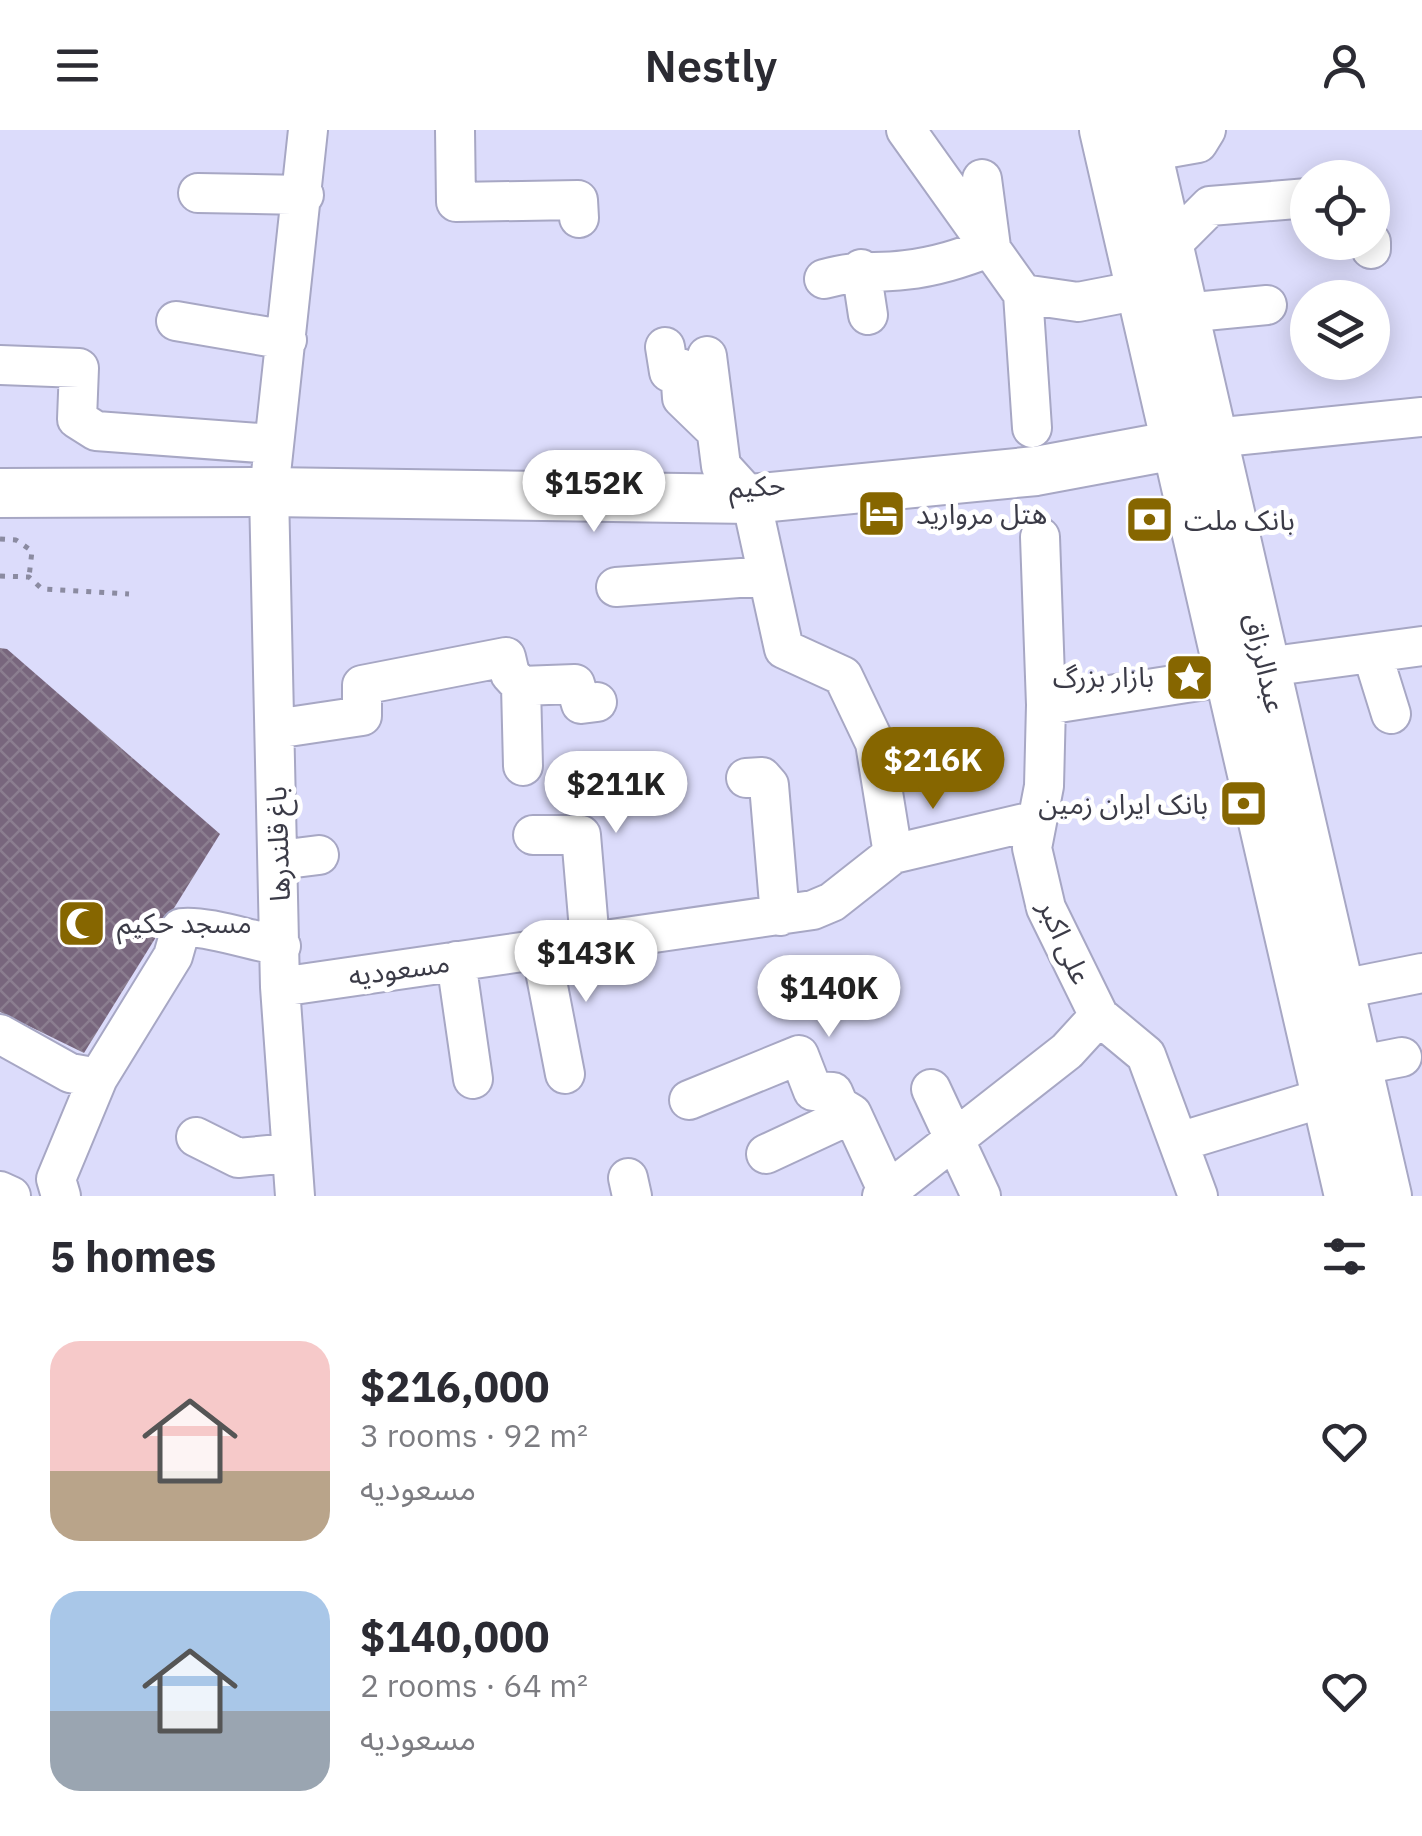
<!DOCTYPE html>
<html lang="en">
<head>
<meta charset="utf-8">
<style>
	:root { --surface:#fff; --page:#f7f7f7; --text:#2b2b33; --muted:#7c7c81; --accent:#866600 }
	body { margin:0; font-family:"IBM Plex Sans","Noto Sans Arabic",sans-serif; background:var(--page); color:var(--text); height:100vh; display:flex; flex-direction:column; font-size:38px; white-space:nowrap }
	* { box-sizing:border-box; margin:0 }
	p { font-size:32px; color:var(--muted) }
	.icon { flex:none; width:55px; height:55px; fill:none; stroke:currentColor; stroke-width:2; stroke-linecap:round; stroke-linejoin:round }
	.map { position:relative; height:1066px; overflow:hidden }
	.side { display:flex; flex-direction:column; background:var(--surface); flex:1 }
	.side>* { flex:none }
	.controls { position:absolute; left:1290px; top:30px; display:grid; gap:20px }
	.controls a { display:grid; place-items:center; width:100px; height:100px; border-radius:50%; background:var(--surface); box-shadow:0 5px 25px #0003; font-size:50px }
	.price { position:absolute; translate:-50% -85px; padding:0 22px; border-radius:35px; background:#fff; color:#222; font-size:32px; line-height:65px; filter:drop-shadow(0 2px 5px #0008) }
	.price::after { content:''; position:absolute; left:50%; top:60px; width:30px; height:22px; margin-left:-15px; background:inherit; clip-path:polygon(0 0,100% 0,50% 100%) }
	.price.active { background:var(--accent); color:#fff }
	ul { padding:0; list-style:none }
	li { display:flex; align-items:center; gap:30px; height:250px; padding:0 50px }
	li span { display:grid; place-items:center; flex:none; width:280px; height:200px; border-radius:30px; color:#555 }
	li>.icon { margin-inline-start:auto }
	span .icon { width:120px; height:120px; fill:#fffc; stroke-width:1 }
	li b { font-size:42px }
	h2 { display:flex; justify-content:space-between; align-items:center; height:120px; padding:0 50px; font-size:42px }
	header { display:flex; justify-content:space-between; align-items:center; height:130px; padding:0 50px; background:var(--surface); font-size:45px; font-weight:600 }
	.map>svg:first-child { display:block }
	.building { fill:url(#building-cross-hatch) }
	.lines { fill:none; stroke-linecap:round; stroke-linejoin:round }
	.minor-casing { stroke:#a7a7c4; stroke-width:42 }
	.major-casing { stroke:#a7a7c4; stroke-width:52 }
	.path { stroke:#8b8ba1; stroke-width:5; stroke-dasharray:5 8; stroke-linecap:butt }
	.minor { stroke:#fff; stroke-width:38 }
	.major { stroke:#fff; stroke-width:48 }
	.labels { text-anchor:middle; stroke-width:10; stroke-linejoin:round; paint-order:stroke }
	.street-label { font-size:28px; fill:#3b3b47; stroke:#fff }
	.poi-label { font-size:28px; fill:#3b3b47; stroke:#fff; text-anchor:start }
</style>
</head>
<body>
<header><svg class="icon" aria-label="menu" viewBox="0 0 24 24"><path d="M4 6h16M4 12h16M4 18h16"/></svg>Nestly<svg class="icon" aria-label="person" viewBox="0 0 24 24"><circle cx="12" cy="8" r="4"/><path d="M4 21q1-7 8-7t8 7"/></svg></header>
<div class="map">
<svg width="1422" height="1066" viewBox="0 0 1422 1066">
	<defs>
		<pattern id="building-cross-hatch" width="8" height="8" patternUnits="userSpaceOnUse" patternTransform="scale(2.5)"><rect width="8" height="8" fill="#78667d"/><path d="M0 0l8 8M0 8l8-8" fill="none" stroke="#8b7e90"/></pattern>
	</defs>
	<rect width="100%" height="100%" fill="#dcdcfb"/>
	<path class="building" d="M0 518 7 519 220 704 84 923 0 882Z"/>
	<g class="lines">
		<defs>
			<path id="minor" d="M455 0 456 72 578 70 579 88
				M906 0 1023 164 1078 172 1140 160
				M1147 22 1198 13 1206 0
				M198 63 304 65
				M1371 112V119
				M1169 117 1210 76 1308 68
				M861 139 868 185
				M824 149C859 139 872 144 905 140 935 137 962 128 991 117L982 49
				M1023 164 1032 298
				M1184 183 1267 175
				M176 191 287 210
				M665 217 669 242 680 238 682 268 715 300
				M707 226 721 336 751 369 784 519 843 546 875 613 893 724
				M0 235 79 238 77 289 96 301 272 314
				M1213 308 1422 287
				M1040 407 1046 575 1044 656 1032 718 1046 778 1099 886 1146 925 1198 1066
				M616 457 768 446
				M1372 523 1391 584
				M1266 537 1422 516
				M521 556 523 636
				M1046 575 1231 546
				M275 599 362 586V555L506 527 510 544 521 556 575 554 581 574 597 572
				M746 648 762 647 769 655 780 786
				M533 705H581L590 812
				M279 730 319 725
				M541 820 565 944
				M456 831 473 949
				M280 857 813 780 832 772 893 724 1033 691
				M1312 865 1422 843
				M0 904 70 943 98 948 173 826 181 798C207 795 252 811 281 816
				M1356 936 1402 927
				M931 959 981 1066
				M689 970 799 925 813 961 833 962 839 976 852 984 888 1062
				M196 1007 238 1028 290 1023
				M1179 1012 1326 967
				M766 1024 852 984
				M628 1048 632 1066
				M0 1061 11 1066
				M61 1066 56 1049 98 948
				M295 1066 280 857 269 362 308 0
				M882 1066 1067 921 1099 886"/>
			<path id="major" d="M1104 0 1349 1066
				M1142 0 1387 1066
				M0 363 269 362 751 369 1036 341 1213 308"/>
		</defs>
		<use href="#minor" class="minor-casing"/>
		<use href="#major" class="major-casing"/>
		<path class="path" d="M0 409 16 410 32 421 29 447
			M0 446 29 447 42 459 129 464"/>
		<use href="#minor" class="minor"/>
		<use href="#major" class="major"/>
	</g>
	<defs>
		<symbol id="hotel-square" viewBox="-11 -11 22 22"><rect x="-9" y="-9" width="18" height="18" rx="4" fill="#866600" stroke="#fff"/><path d="M-6-4.5h1.5V1H6V5H4.5V3h-9V5H-6ZM-4 0a1.8 1.8 0 1 1 3.6 0ZM.5 0V-2.5h3Q6-2.5 6 0Z" fill="#fff"/></symbol>
		<symbol id="bank-square" viewBox="-11 -11 22 22"><rect x="-9" y="-9" width="18" height="18" rx="4" fill="#866600" stroke="#fff"/><path d="M-6-4H6V4H-6ZM0-2.3a2.3 2.3 0 1 0 0 4.6a2.3 2.3 0 1 0 0-4.6Z" fill="#fff"/></symbol>
		<symbol id="sight-square" viewBox="-11 -11 22 22"><rect x="-9" y="-9" width="18" height="18" rx="4" fill="#866600" stroke="#fff"/><path d="M0-6L1.8-2.2L6-1.7L2.9 1.2L3.7 5.4L0 3.3L-3.7 5.4L-2.9 1.2L-6-1.7L-1.8-2.2Z" fill="#fff"/></symbol>
		<symbol id="mosque-square" viewBox="-11 -11 22 22"><rect x="-9" y="-9" width="18" height="18" rx="4" fill="#866600" stroke="#fff"/><path d="M3.5-4.9A6 6 0 1 0 3.5 4.9A5 5 0 1 1 3.5-4.9Z" fill="#fff"/></symbol>
	</defs>
	<g fill-rule="evenodd">
		<use href="#hotel-square" x="854" y="356" width="55" height="55"/>
		<use href="#bank-square" x="1122" y="362" width="55" height="55"/>
		<use href="#sight-square" x="1162" y="520" width="55" height="55"/>
		<use href="#bank-square" x="1216" y="646" width="55" height="55"/>
		<use href="#mosque-square" x="54" y="766" width="55" height="55"/>
	</g>
	<g class="labels">
		<g class="street-label">
			<text transform="translate(757 356) rotate(-4)" y="10">حکیم</text>
			<text transform="translate(1265 533) rotate(77)" y="10">عبدالرزاق</text>
			<text transform="translate(278 714) rotate(-92)" y="10">باغ قلندرها</text>
			<text transform="translate(1065 812) rotate(66)" y="10">علی اکبر</text>
			<text transform="translate(399 839) rotate(-8)" y="10">مسعودیه</text>
		</g>
		<g class="poi-label">
			<text x="916" y="394">هتل مروارید</text>
			<text x="1184" y="400">بانک ملت</text>
			<text x="1154" y="557" text-anchor="end">بازار بزرگ</text>
			<text x="1208" y="684" text-anchor="end">بانک ایران زمین</text>
			<text x="117" y="803">مسجد حکیم</text>
		</g>
	</g>
</svg>
<div class="controls">
<a><svg class="icon" aria-label="locate" viewBox="0 0 24 24"><circle cx="12" cy="12" r="6"/><path d="M12 2v4M12 18v4M2 12h4M18 12h4"/></svg></a>
<a><svg class="icon" aria-label="layers" viewBox="0 0 24 24"><path d="M12 4l9 5-9 5-9-5zM3 14l9 5 9-5"/></svg></a>
</div>
<b class="price" style="left:594px;top:405px">$152K</b>
<b class="price active" style="left:933px;top:682px">$216K</b>
<b class="price" style="left:616px;top:706px">$211K</b>
<b class="price" style="left:586px;top:875px">$143K</b>
<b class="price" style="left:829px;top:910px">$140K</b>
</div>
<section class="side">
<h2>5 homes<svg class="icon" aria-label="filters" viewBox="0 0 24 24"><path d="M4 7h16M4 17h16"/><circle cx="9" cy="7" r="2"/><circle cx="15" cy="17" r="2"/></svg></h2>
<ul>
<li><span style="background:linear-gradient(#f6c9c9 65%,#b9a48a 0)"><svg class="icon" aria-label="home" viewBox="0 0 24 24"><path d="M3 11l9-7 9 7M6 9v11h12V9"/></svg></span><div><b>$216,000</b><p>3 rooms · 92 m²</p><p>مسعودیه</p></div><svg class="icon" aria-label="heart" viewBox="0 0 24 24"><path d="M12 20l-8-8c-3-5 5-10 8-4 3-6 11-1 8 4z"/></svg></li>
<li><span style="background:linear-gradient(#a9c7e8 60%,#9aa5b1 0)"><svg class="icon" aria-label="home" viewBox="0 0 24 24"><path d="M3 11l9-7 9 7M6 9v11h12V9"/></svg></span><div><b>$140,000</b><p>2 rooms · 64 m²</p><p>مسعودیه</p></div><svg class="icon" aria-label="heart" viewBox="0 0 24 24"><path d="M12 20l-8-8c-3-5 5-10 8-4 3-6 11-1 8 4z"/></svg></li>
</ul>
</section>
</body>
</html>
